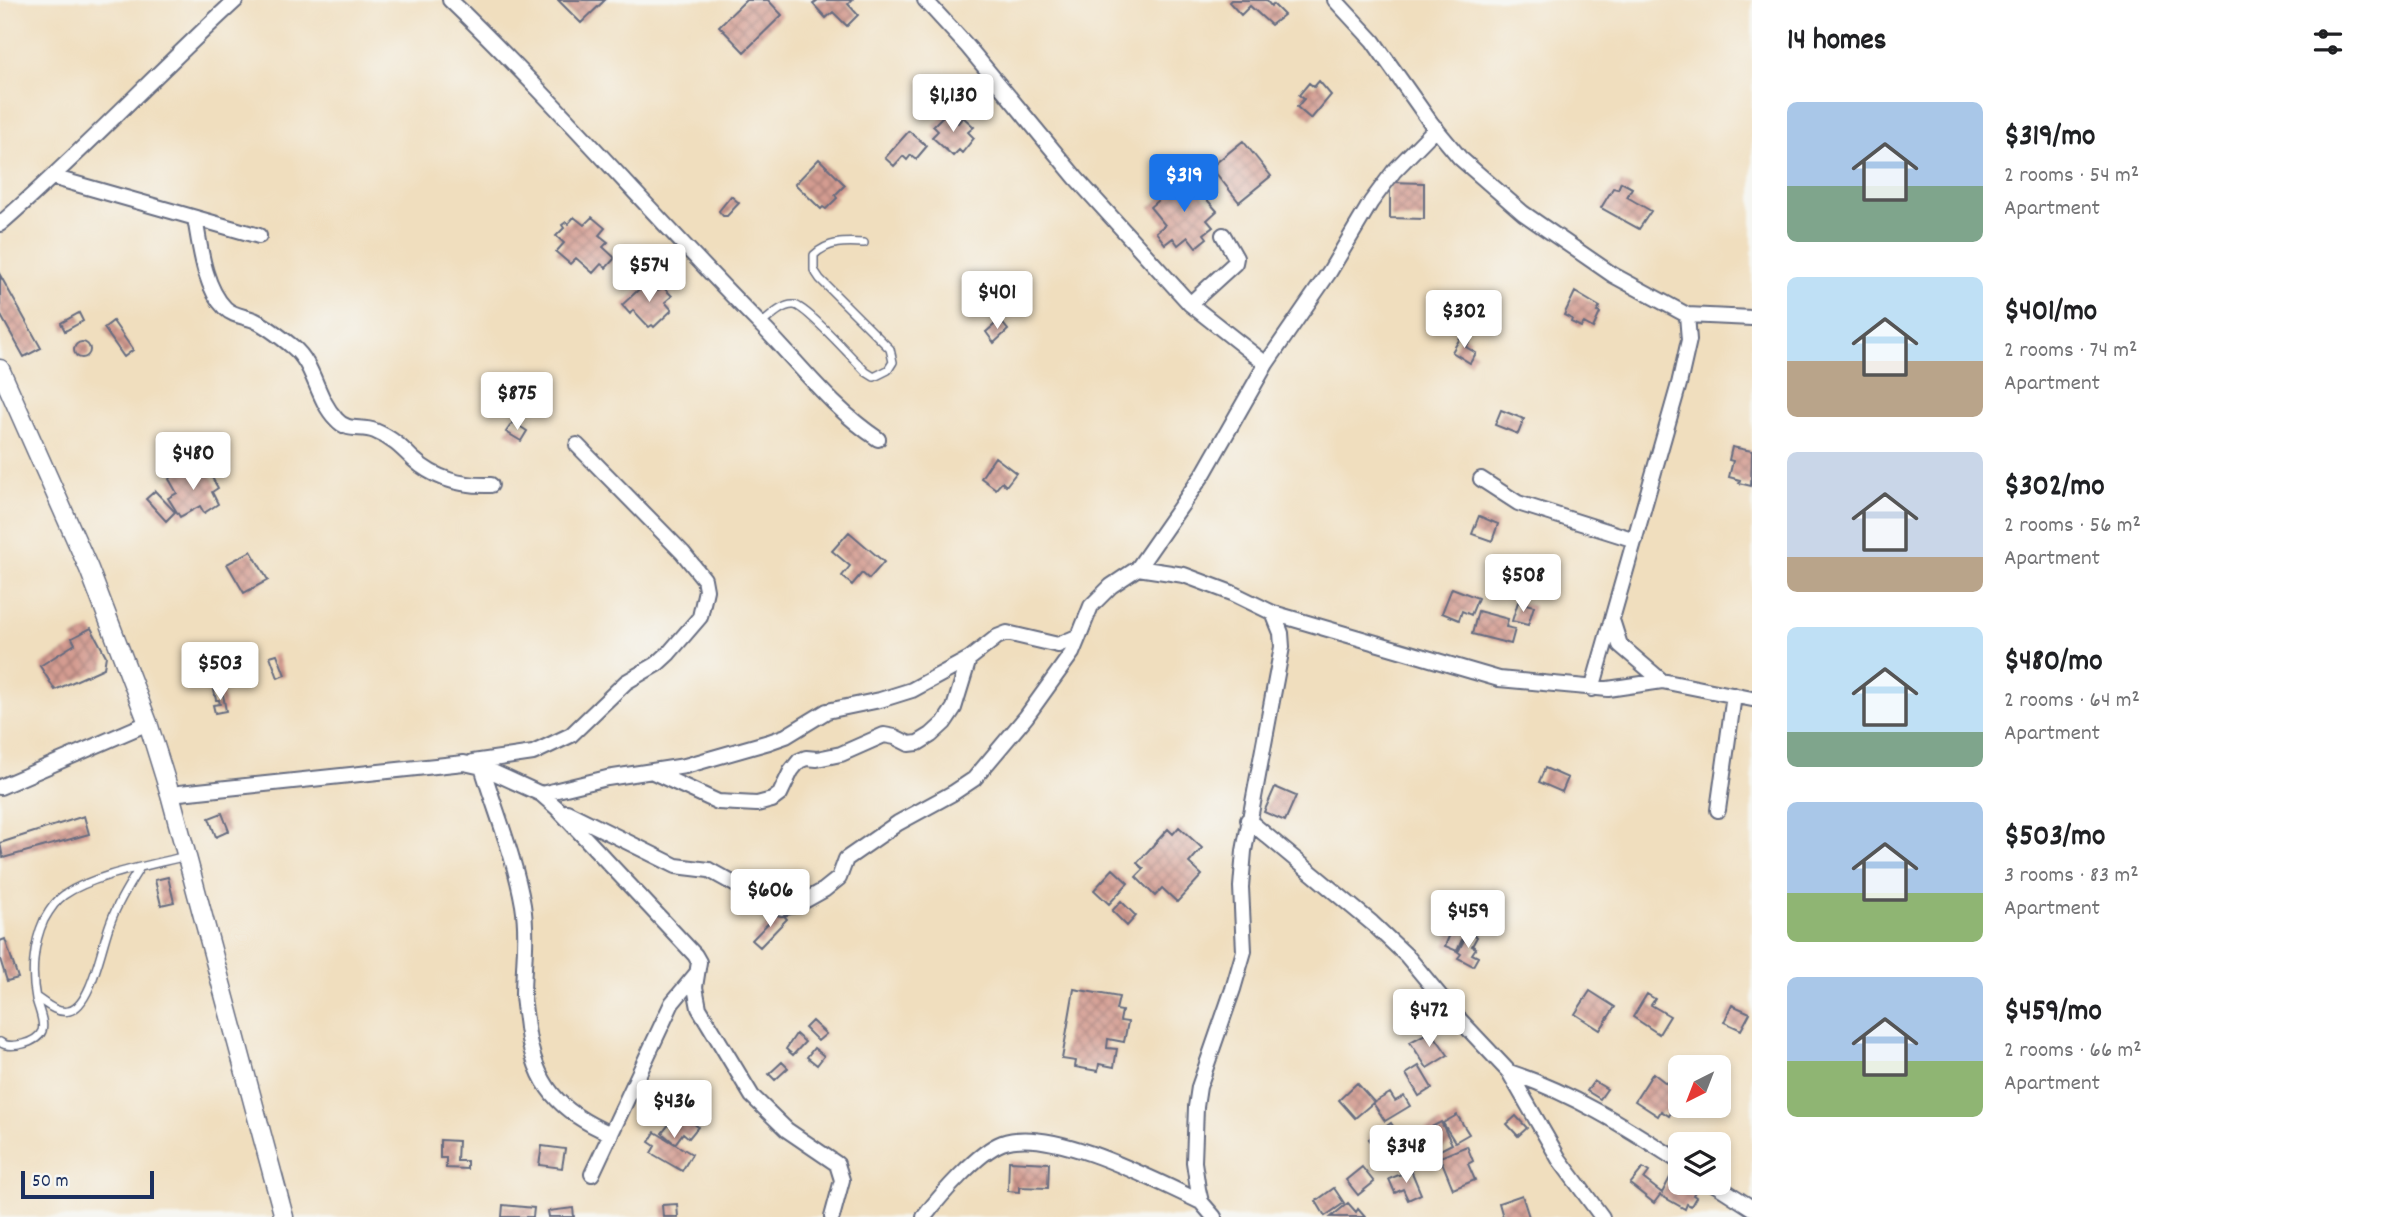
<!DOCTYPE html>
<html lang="en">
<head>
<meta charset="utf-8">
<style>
	:root { --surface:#fff; --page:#f6f6f6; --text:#202124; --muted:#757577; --accent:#1a73e8 }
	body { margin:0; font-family:Dekko,sans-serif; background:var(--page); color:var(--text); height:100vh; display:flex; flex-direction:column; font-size:26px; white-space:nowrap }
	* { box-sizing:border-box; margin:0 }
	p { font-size:23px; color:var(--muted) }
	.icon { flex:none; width:38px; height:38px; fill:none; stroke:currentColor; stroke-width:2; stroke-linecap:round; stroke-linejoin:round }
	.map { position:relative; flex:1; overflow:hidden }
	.details { display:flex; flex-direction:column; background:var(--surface); width:630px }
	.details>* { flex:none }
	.needle { width:46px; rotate:222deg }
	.fabs { position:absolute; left:1668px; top:1055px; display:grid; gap:14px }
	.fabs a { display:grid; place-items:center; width:63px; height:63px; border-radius:10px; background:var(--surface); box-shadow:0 4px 10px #0003; font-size:35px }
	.scale { position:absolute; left:21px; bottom:18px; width:133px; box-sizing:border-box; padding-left:7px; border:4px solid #1b2f5e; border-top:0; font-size:19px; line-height:24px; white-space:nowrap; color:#1b2f5e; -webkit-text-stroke:5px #f6f6f2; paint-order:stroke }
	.price { position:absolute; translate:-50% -60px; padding:0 16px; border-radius:7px; background:#fff; color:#222; font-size:23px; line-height:46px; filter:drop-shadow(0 2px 4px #0008) }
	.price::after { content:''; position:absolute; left:50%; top:42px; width:21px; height:16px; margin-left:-10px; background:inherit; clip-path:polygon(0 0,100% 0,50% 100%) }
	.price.current { background:var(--accent); color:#fff }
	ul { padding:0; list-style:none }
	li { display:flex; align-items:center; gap:21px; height:175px; padding:0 35px }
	li span { display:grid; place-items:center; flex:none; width:196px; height:140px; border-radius:10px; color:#555 }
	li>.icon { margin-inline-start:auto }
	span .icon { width:84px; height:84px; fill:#fffc; stroke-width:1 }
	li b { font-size:30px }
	h2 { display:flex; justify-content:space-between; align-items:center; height:84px; padding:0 35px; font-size:30px }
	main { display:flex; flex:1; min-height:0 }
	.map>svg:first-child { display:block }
	.building { fill:url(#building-cross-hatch) }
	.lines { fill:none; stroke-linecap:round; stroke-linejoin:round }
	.service-casing { stroke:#666c80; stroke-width:10 }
	.minor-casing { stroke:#666c80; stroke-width:18 }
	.tertiary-casing { stroke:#666c80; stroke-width:21 }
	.service { stroke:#fff; stroke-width:7 }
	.minor { stroke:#fff; stroke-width:14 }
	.tertiary { stroke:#fff; stroke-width:18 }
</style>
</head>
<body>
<main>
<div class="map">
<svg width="1752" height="1217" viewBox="0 0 1752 1217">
	<defs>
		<pattern id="building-cross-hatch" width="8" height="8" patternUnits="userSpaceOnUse" patternTransform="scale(1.75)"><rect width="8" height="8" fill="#d49c91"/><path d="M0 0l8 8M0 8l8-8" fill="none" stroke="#ab807a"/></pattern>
	</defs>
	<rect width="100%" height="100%" fill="#f6f6f2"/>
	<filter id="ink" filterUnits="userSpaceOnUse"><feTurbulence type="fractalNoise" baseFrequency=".0143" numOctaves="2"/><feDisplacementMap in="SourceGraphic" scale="14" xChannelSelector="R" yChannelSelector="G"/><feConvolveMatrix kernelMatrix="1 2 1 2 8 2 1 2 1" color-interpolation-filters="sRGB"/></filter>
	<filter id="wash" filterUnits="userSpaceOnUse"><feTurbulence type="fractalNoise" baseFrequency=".00686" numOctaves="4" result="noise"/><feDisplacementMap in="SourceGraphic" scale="28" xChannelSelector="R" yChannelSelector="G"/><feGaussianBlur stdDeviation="1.57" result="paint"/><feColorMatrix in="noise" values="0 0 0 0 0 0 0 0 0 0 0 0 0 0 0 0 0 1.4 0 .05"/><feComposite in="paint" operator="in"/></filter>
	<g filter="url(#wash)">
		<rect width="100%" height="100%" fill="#f0debe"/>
		<g id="blocks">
			<path class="building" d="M558 0H605L581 23Z
				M746 0H768L782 15 744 52 719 26Z
				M818 0H852L848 4 858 15 847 26 833 12 826 18 813 4Z
				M1231 0H1266L1271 6 1273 4 1284 15 1271 25 1250 6 1241 15 1229 2Z
				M1319 81 1331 95 1311 119 1297 107 1304 99 1299 95 1309 83 1314 87Z
				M947 112 958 123 963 117 974 127 968 132 974 138 962 153 959 150 953 156 932 137 938 131 933 126Z
				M909 131 927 146 916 159 911 155 907 160 903 156 894 166 885 158Z
				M1243 141 1271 176 1239 202 1211 167Z
				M819 159 845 185 835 195 837 198 826 209 823 207 821 209 795 184Z
				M1186 176 1217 211 1207 220 1213 227 1204 234 1207 238 1196 247 1188 237 1178 245 1173 238 1165 244 1156 232 1165 225 1150 207Z
				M1390 182 1424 183V219L1390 218Z
				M1621 182 1632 188 1627 197 1651 211 1639 229 1601 208 1613 188 1618 189Z
				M731 196 739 203 727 216H723L719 211Z
				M574 217 584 225 592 217 605 228 599 235 608 242 603 247 615 258 606 268 601 264 593 273 576 258 570 264 556 252 564 243 556 236 564 228 562 225 566 222 568 224Z
				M0 275 41 348 24 357 0 314Z
				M648 281 658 291 663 287 672 296 665 302 672 310 654 327 652 325 649 327 633 310 630 314 622 305Z
				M1575 292 1600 307 1597 312 1600 313 1593 328 1584 323 1581 327 1571 322 1572 319 1564 315Z
				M79 313 83 321 65 331 61 323Z
				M1000 320 1008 330 994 343 986 332Z
				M113 321 133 350 124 357 104 328Z
				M1462 335 1471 340 1466 347 1476 353 1470 363 1452 352Z
				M74 350a8 8 0 1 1 16 0a8 8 0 1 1-16 0Z
				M1501 410 1524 419 1518 434 1495 425Z
				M513 422 527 431 521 441 506 432Z
				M1732 447 1752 451 1751 486 1739 483 1740 480 1729 477 1733 461 1729 460Z
				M995 457 1016 473 1006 486 1002 482 996 489 981 478Z
				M193 464 202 478 210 474 218 488 212 492 218 504 204 513 200 506 180 517 168 498 177 493 169 479Z
				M155 491 175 512 166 521 146 499Z
				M1479 516 1498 524 1492 541 1472 534Z
				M849 532 884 562 869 579 862 573 852 585 842 576 850 566 832 551Z
				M251 551 268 580 244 593 227 564Z
				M1452 588 1478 598 1471 615 1462 611 1459 620 1442 613Z
				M1518 602 1534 606 1528 625 1512 621Z
				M1478 611 1508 619 1506 627 1515 629 1511 644 1472 634Z
				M91 628 106 656 104 668 55 690 40 666 75 644 72 638Z
				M277 654 285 675 278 678 270 656Z
				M235 668 241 683 234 686 228 671Z
				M222 689 226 711 215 713 213 705 220 704 219 700H216L214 690Z
				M1545 768 1568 778 1562 792 1539 782Z
				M1275 787 1296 796 1285 821 1264 812Z
				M222 813 229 831 216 837 209 818Z
				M84 816 89 834 3 858 0 843Z
				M1179 827 1202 848 1189 863 1202 875 1177 902 1162 888 1155 896 1136 877 1144 869 1137 863 1168 829 1173 834Z
				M1113 869 1128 883 1109 904 1094 890Z
				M168 877 174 902 161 905 155 880Z
				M1121 901 1136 916 1127 926 1112 911Z
				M780 911 787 919 760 947 752 940Z
				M1453 927 1465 933 1457 951 1445 946Z
				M1468 932 1477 937 1472 946 1476 948 1472 954 1478 957 1473 966 1458 958 1461 954 1458 952Z
				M5 939 18 978 7 981 0 959V941Z
				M1074 989 1119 997 1116 1010 1122 1011 1120 1021 1128 1022 1124 1042 1108 1039 1107 1048 1117 1049 1114 1067 1099 1064 1098 1071 1075 1067 1076 1061 1062 1059Z
				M1590 991 1615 1007 1600 1030 1575 1014Z
				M1647 994 1655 999 1651 1005 1670 1016 1659 1034 1633 1017Z
				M1732 1005 1750 1013 1741 1030 1724 1022Z
				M812 1021 826 1034 818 1041 805 1028Z
				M1431 1031 1448 1055 1427 1068 1410 1042Z
				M796 1034 805 1042 793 1055 786 1049Z
				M814 1048 824 1056 817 1065 807 1057Z
				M782 1062 788 1068 775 1080 769 1074Z
				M1419 1066 1432 1088 1419 1096 1406 1074Z
				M1653 1073 1680 1094V1098L1669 1116 1661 1111 1658 1116 1635 1101Z
				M1594 1081 1607 1089 1600 1099 1587 1091Z
				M1357 1083 1374 1102 1355 1118 1339 1100Z
				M1390 1093 1395 1101 1404 1096 1410 1106 1385 1121 1373 1103Z
				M673 1106 698 1127 689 1138 683 1133 675 1144 692 1154 682 1171 651 1153 655 1146 649 1142 655 1132 675 1144 662 1133 671 1122 665 1117Z
				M1457 1115 1469 1134 1455 1142 1443 1123Z
				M1516 1116 1527 1128 1518 1136 1507 1124Z
				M1441 1122 1452 1144 1415 1163 1404 1141Z
				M1391 1123 1401 1137 1379 1153 1369 1139Z
				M440 1140 458 1141 457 1161H467V1169L446 1168V1158H440Z
				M542 1146 565 1149 562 1168 539 1165Z
				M1467 1146 1473 1161 1468 1164 1475 1180 1453 1189 1440 1157Z
				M1009 1161 1049 1163 1048 1188 1019 1187V1192L1008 1191Z
				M1362 1167 1374 1182 1358 1195 1346 1180Z
				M1643 1168 1649 1172 1644 1179 1662 1193 1673 1172 1680 1176V1183H1692L1698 1186 1693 1195 1696 1197 1691 1206 1687 1204 1685 1209 1660 1195 1654 1203 1630 1184Z
				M1411 1170 1421 1194 1408 1200 1403 1189 1395 1193 1389 1179Z
				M1334 1188 1344 1203 1325 1216 1316 1201Z
				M1522 1195 1529 1217H1503L1499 1203Z
				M1348 1203 1356 1212 1358 1209 1365 1217H1331Z
				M677 1204 678 1217H663L662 1205Z
				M503 1205 534 1208 533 1217H502Z
				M573 1208 574 1217H549L548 1211Z"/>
		</g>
	</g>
	<g filter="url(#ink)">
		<use href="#blocks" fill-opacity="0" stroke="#666c80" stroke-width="2"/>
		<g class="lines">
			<defs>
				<path id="service" d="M761 324C769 318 782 304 794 305 806 306 855 361 866 372L874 377 888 370 893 362 890 349 820 279 814 270V255C829 241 845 242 864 243
					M36 997C45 1003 57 1014 69 1011 92 1006 102 942 111 921 118 902 128 886 139 869
					M0 1042C10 1050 37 1043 42 1031 45 1022 38 1008 36 999 31 974 33 944 44 920 49 911 55 901 64 895 93 875 151 865 186 856"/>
				<path id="minor" d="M450 0C558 104 655 218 760 324 798 362 832 409 878 439
					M925 0 968 47 1076 178 1190 304 1266 364
					M1335 0 1373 41 1431 123 1460 158 1523 213 1613 275 1687 315 1752 318
					M52 177 259 236
					M195 218C200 246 204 287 225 308 233 316 244 316 254 320 267 326 282 338 293 347 315 365 316 398 336 419 348 433 361 425 375 431 392 438 401 447 413 459 436 480 462 486 491 485
					M0 224C82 153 156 73 236 0
					M1190 304 1235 263 1236 258 1223 235
					M1481 479 1518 503 1635 540
					M1138 568 1184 575 1232 593 1273 613 1499 679 1608 689 1662 681 1752 699
					M1613 623 1620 645 1662 681
					M1592 689 1679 384 1689 340 1687 315
					M473 762 533 753 571 735 626 682 657 664 669 653 700 617 706 590 704 579 683 553 577 445
					M482 767C496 813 515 858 523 905 528 936 523 966 523 996 524 1007 526 1018 527 1028 535 1085 559 1112 611 1134
					M653 772 718 802 757 804 772 800 780 794 791 771 799 761 806 758 817 759 841 754 884 735 895 737 909 744 918 743 931 735 944 723 954 708 969 659
					M0 787 148 723
					M170 794 464 763 482 767 541 794 557 808 695 955 699 962 695 987 699 1008 752 1096 787 1130 837 1164 842 1180 832 1217
					M541 794 607 778 685 766 769 742 786 736 827 711 880 700 912 690 969 659 997 637 1007 633 1058 645 1079 636 1091 606 1111 586 1138 568 1204 473 1266 364 1330 271 1371 202 1394 171 1436 128
					M1718 810 1734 695
					M567 812 676 866 709 870 774 906 782 908 799 904 824 890 839 878 846 859 898 823 953 793 974 779 1026 717 1072 653 1079 636
					M1248 820 1372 923 1407 956 1460 1020 1509 1072 1559 1159 1602 1217
					M1509 1072C1572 1093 1625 1126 1680 1162
					M592 1174 672 1003 697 973
					M1713 1183 1752 1208
					M924 1217C940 1196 978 1152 1002 1143 1050 1125 1156 1181 1201 1202
					M1214 1217 1201 1202 1198 1189 1194 1162 1196 1107 1199 1087 1233 989 1244 951 1241 887 1244 851 1282 647 1281 633 1273 613"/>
				<path id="tertiary" d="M0 369 89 569 148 723 170 794 284 1217"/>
			</defs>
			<use href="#service" class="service-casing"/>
			<use href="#minor" class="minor-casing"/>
			<use href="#tertiary" class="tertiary-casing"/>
			<use href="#service" class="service"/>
			<use href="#minor" class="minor"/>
			<use href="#tertiary" class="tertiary"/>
		</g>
	</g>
</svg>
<div class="fabs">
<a><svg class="needle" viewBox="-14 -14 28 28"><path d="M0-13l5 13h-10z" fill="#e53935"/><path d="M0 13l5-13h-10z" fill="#757577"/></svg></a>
<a><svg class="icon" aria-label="layers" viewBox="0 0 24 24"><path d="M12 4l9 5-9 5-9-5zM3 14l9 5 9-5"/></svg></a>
</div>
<div class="scale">50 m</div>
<b class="price" style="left:953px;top:134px">$1,130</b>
<b class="price current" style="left:1184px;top:214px">$319</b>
<b class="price" style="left:649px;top:304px">$574</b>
<b class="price" style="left:997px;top:331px">$401</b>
<b class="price" style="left:1464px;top:350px">$302</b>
<b class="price" style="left:517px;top:432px">$875</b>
<b class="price" style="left:193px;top:492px">$480</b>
<b class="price" style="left:1523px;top:614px">$508</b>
<b class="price" style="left:220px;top:702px">$503</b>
<b class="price" style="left:770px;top:929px">$606</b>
<b class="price" style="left:1468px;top:950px">$459</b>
<b class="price" style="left:1429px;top:1049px">$472</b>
<b class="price" style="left:674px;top:1140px">$436</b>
<b class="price" style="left:1406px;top:1185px">$348</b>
</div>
<section class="details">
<h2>14 homes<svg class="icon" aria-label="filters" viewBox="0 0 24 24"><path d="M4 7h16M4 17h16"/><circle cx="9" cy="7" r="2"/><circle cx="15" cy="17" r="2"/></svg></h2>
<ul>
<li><span style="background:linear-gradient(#a9c7e8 60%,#7fa58c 0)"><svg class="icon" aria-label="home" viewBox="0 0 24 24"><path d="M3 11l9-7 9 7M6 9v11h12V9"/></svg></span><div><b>$319/mo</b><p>2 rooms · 54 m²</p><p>Apartment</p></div></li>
<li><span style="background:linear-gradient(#bfe0f5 60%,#b9a48a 0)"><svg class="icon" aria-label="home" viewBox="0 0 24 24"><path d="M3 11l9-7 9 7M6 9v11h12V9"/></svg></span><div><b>$401/mo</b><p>2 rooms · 74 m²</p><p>Apartment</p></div></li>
<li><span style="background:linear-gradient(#c9d6e8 75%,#b9a48a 0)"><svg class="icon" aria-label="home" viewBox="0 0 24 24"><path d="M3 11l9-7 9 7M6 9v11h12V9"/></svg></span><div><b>$302/mo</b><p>2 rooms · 56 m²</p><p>Apartment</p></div></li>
<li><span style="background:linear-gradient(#bfe0f5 75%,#7fa58c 0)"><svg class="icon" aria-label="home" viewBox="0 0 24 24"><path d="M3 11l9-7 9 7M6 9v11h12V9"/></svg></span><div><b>$480/mo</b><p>2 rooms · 64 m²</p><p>Apartment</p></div></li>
<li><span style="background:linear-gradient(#a9c7e8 65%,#8fb573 0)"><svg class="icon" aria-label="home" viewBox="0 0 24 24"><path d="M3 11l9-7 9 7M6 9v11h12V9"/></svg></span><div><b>$503/mo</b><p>3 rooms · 83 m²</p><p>Apartment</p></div></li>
<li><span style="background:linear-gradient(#a9c7e8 60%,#8fb573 0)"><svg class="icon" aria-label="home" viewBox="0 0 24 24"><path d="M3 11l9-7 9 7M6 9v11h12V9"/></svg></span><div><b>$459/mo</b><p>2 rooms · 66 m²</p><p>Apartment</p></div></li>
</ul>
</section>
</main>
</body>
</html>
